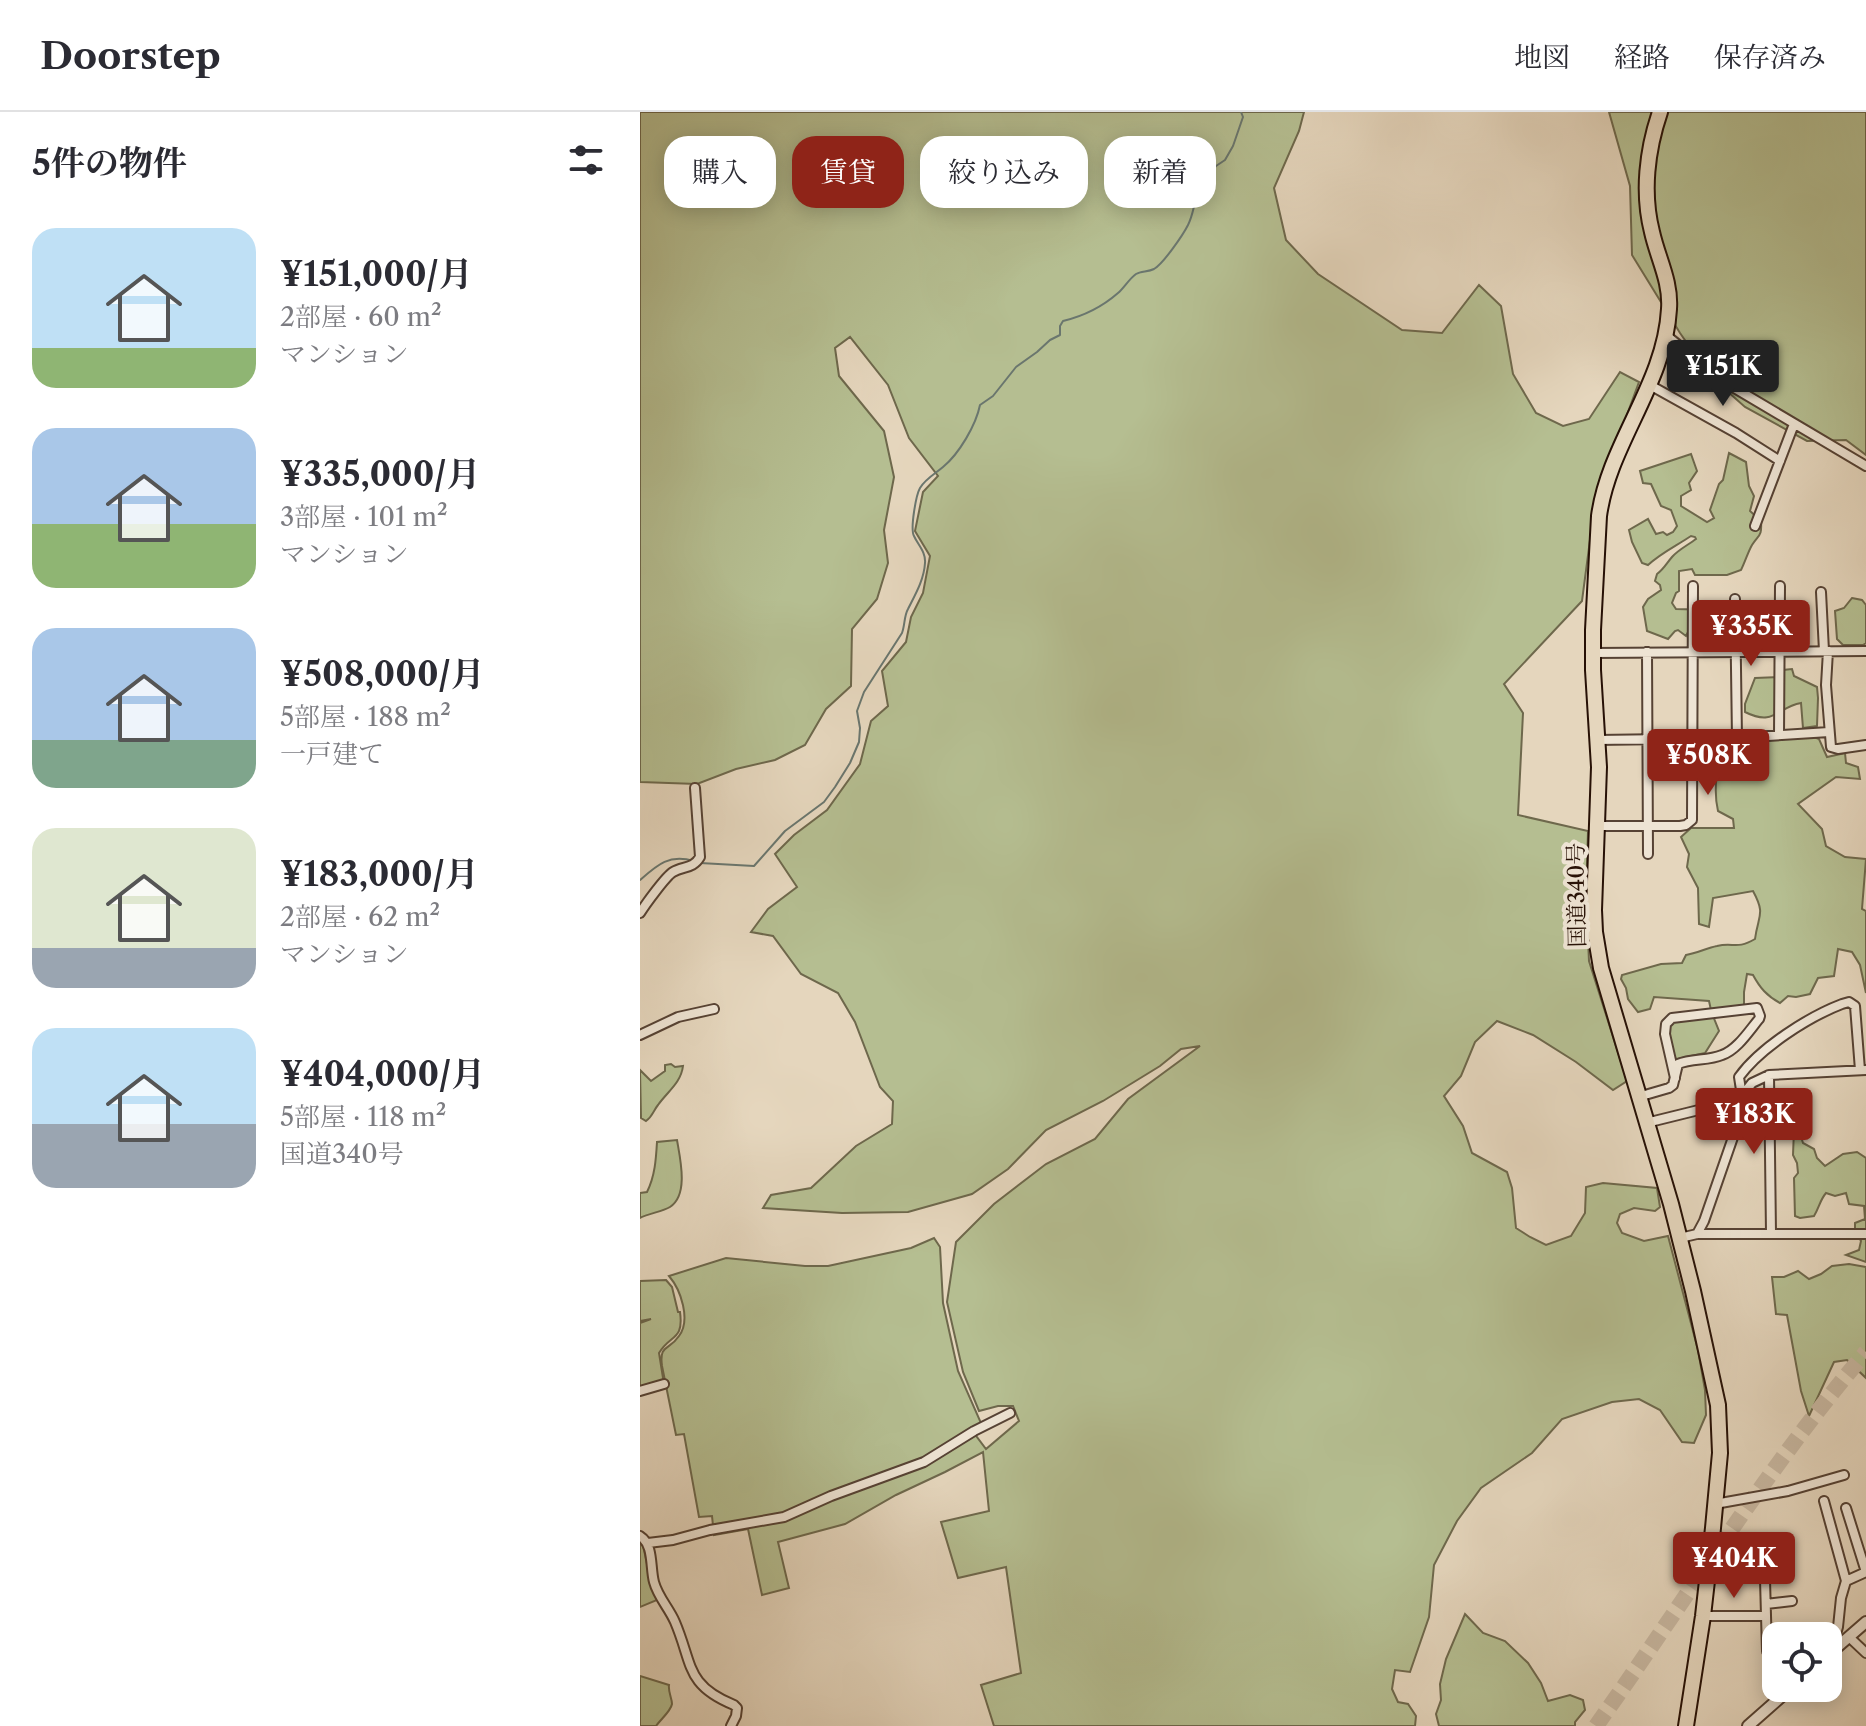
<!DOCTYPE html>
<html lang="ja">
<head>
<meta charset="utf-8">
<style>
	:root { --surface:#fff; --page:#f2f2f3; --text:#2b2b33; --muted:#7c7c81; --line:#e1e1e2; --accent:#8f2418 }
	body { margin:0; font-family:"Libre Caslon Text","Noto Serif JP",serif; background:var(--page); color:var(--text); height:100vh; display:flex; flex-direction:column; font-size:30px; white-space:nowrap }
	* { box-sizing:border-box; margin:0 }
	p { font-size:26px; color:var(--muted) }
	.icon { flex:none; width:44px; height:44px; fill:none; stroke:currentColor; stroke-width:2; stroke-linecap:round; stroke-linejoin:round }
	.map { position:relative; flex:1; overflow:hidden }
	.side { display:flex; flex-direction:column; background:var(--surface); width:640px }
	.side>* { flex:none }
	.hud { position:absolute; left:24px; top:24px; width:760px; height:72px; display:flex; gap:16px }
	.controls { position:absolute; left:1122px; top:1510px; display:grid; gap:16px }
	.controls a { display:grid; place-items:center; width:80px; height:80px; border-radius:16px; background:var(--surface); box-shadow:0 4px 20px #0003; font-size:40px }
	.price { position:absolute; translate:-50% -68px; padding:0 18px; border-radius:8px; background:var(--accent); color:#fff; font-size:26px; line-height:52px; filter:drop-shadow(0 2px 4px #0008) }
	.price::after { content:''; position:absolute; left:50%; top:48px; width:24px; height:18px; margin-left:-12px; background:inherit; clip-path:polygon(0 0,100% 0,50% 100%) }
	.price.selected { background:#222; color:#fff }
	ul { padding:0; list-style:none }
	li { display:flex; align-items:center; gap:24px; height:200px; padding:0 32px }
	li span { display:grid; place-items:center; flex:none; width:224px; height:160px; border-radius:24px; color:#555 }
	li>.icon { margin-inline-start:auto }
	span .icon { width:96px; height:96px; fill:#fffc; stroke-width:1 }
	li b { font-size:34px }
	h2 { display:flex; justify-content:space-between; align-items:center; height:96px; padding:0 32px; font-size:34px }
	.chip { padding:0 28px; border-radius:24px; background:var(--surface); box-shadow:0 4px 20px #0003; font-size:28px; line-height:72px }
	.chip.selected { background:var(--accent); color:#fff }
	header { display:flex; align-items:center; gap:48px; box-sizing:border-box; height:112px; padding:0 40px; background:var(--surface); border-bottom:2px solid var(--line) }
	header strong { font-size:38px }
	nav { display:flex; gap:44px; margin-inline-start:auto; font-size:28px }
	main { display:flex; flex:1; min-height:0 }
	.map>svg:first-child { display:block }
	.green { fill:#b5be91; stroke:#6e684c; stroke-width:2 }
	.lines { fill:none; stroke-linecap:round; stroke-linejoin:round }
	.stream { stroke:#6a766e; stroke-width:2 }
	.motorway-tunnel { stroke:#c8b8a2; stroke-width:16; stroke-dasharray:16 8; stroke-linecap:butt }
	.minor-casing { stroke:#564234; stroke-width:12 }
	.tertiary-casing { stroke:#564234; stroke-width:14 }
	.trunk-casing { stroke:#271106; stroke-width:18 }
	.minor { stroke:#eee4d4; stroke-width:8 }
	.tertiary { stroke:#eee4d4; stroke-width:10 }
	.trunk { stroke:#e5d6bd; stroke-width:14 }
	.labels { text-anchor:middle; stroke-width:8; stroke-linejoin:round; paint-order:stroke }
	.street-label { font-size:22px; fill:#271106; stroke:#eee4d4 }
</style>
</head>
<body>
<header>
<strong>Doorstep</strong>
<nav><a>地図</a><a>経路</a><a>保存済み</a></nav>
</header>
<main>
<section class="side">
<h2>5件の物件<svg class="icon" aria-label="filters" viewBox="0 0 24 24"><path d="M4 7h16M4 17h16"/><circle cx="9" cy="7" r="2"/><circle cx="15" cy="17" r="2"/></svg></h2>
<ul>
<li><span style="background:linear-gradient(#bfe0f5 75%,#8fb573 0)"><svg class="icon" aria-label="home" viewBox="0 0 24 24"><path d="M3 11l9-7 9 7M6 9v11h12V9"/></svg></span><div><b>¥151,000/月</b><p>2部屋 · 60 m²</p><p>マンション</p></div></li>
<li><span style="background:linear-gradient(#a9c7e8 60%,#8fb573 0)"><svg class="icon" aria-label="home" viewBox="0 0 24 24"><path d="M3 11l9-7 9 7M6 9v11h12V9"/></svg></span><div><b>¥335,000/月</b><p>3部屋 · 101 m²</p><p>マンション</p></div></li>
<li><span style="background:linear-gradient(#a9c7e8 70%,#7fa58c 0)"><svg class="icon" aria-label="home" viewBox="0 0 24 24"><path d="M3 11l9-7 9 7M6 9v11h12V9"/></svg></span><div><b>¥508,000/月</b><p>5部屋 · 188 m²</p><p>一戸建て</p></div></li>
<li><span style="background:linear-gradient(#dfe7d0 75%,#9aa5b1 0)"><svg class="icon" aria-label="home" viewBox="0 0 24 24"><path d="M3 11l9-7 9 7M6 9v11h12V9"/></svg></span><div><b>¥183,000/月</b><p>2部屋 · 62 m²</p><p>マンション</p></div></li>
<li><span style="background:linear-gradient(#bfe0f5 60%,#9aa5b1 0)"><svg class="icon" aria-label="home" viewBox="0 0 24 24"><path d="M3 11l9-7 9 7M6 9v11h12V9"/></svg></span><div><b>¥404,000/月</b><p>5部屋 · 118 m²</p><p>国道340号</p></div></li>
</ul>
</section>
<div class="map">
<svg width="1226" height="1614" viewBox="0 0 1226 1614">
	<rect width="100%" height="100%" fill="#e5d6bd"/>
	<filter id="stains"><feTurbulence type="fractalNoise" baseFrequency=".0025" numOctaves="4"/><feColorMatrix values="0 0 0 0 .2 0 0 0 0 .09 0 0 0 0 .02 0 0 0 .5 -.17"/></filter>
	<radialGradient id="worn" r=".72"><stop offset=".6" stop-color="#630" stop-opacity="0"/><stop offset="1" stop-color="#630" stop-opacity=".3"/></radialGradient>
	<path class="green" d="M0 0H664L659 19 634 76 646 128 678 162 762 218 802 221 839 173 861 194 873 262 896 301 923 314 949 307 980 260 999 270 955 390 942 489 864 572 883 601 878 703 948 719 946 783 949 849 987 969 973 978 936 950 893 923 857 909 835 930 821 964 804 984 823 1014 832 1041 867 1060 872 1076 876 1116 890 1125 906 1133 931 1124 945 1101 946 1075 963 1071 1017 1076 1020 1095 1015 1099 994 1096 980 1102 977 1111 982 1121 1004 1129 1028 1124 1058 1238 1065 1278 1066 1303 1054 1331 1042 1330 1020 1298 999 1287 972 1290 922 1307 892 1341 841 1376 817 1409 794 1453 789 1505 770 1560 755 1558 752 1577 758 1590 768 1592 776 1604 775 1614H354L341 1573 381 1561 366 1455 318 1466 301 1410 349 1399 343 1340 305 1360 256 1383 205 1412 138 1430 149 1476 122 1483 108 1417 74 1423 72 1404 59 1405 44 1322 36 1323 22 1254C19 1232 29 1239 39 1224 51 1208 41 1178 29 1164L86 1146 165 1154H188L271 1136 294 1126 300 1135 303 1191 318 1259 341 1311 331 1317 346 1337 379 1309 373 1294H358L339 1299 323 1260 307 1190 316 1130 354 1092 406 1052 455 1027 488 987 560 934 541 937 520 954 463 989 406 1018 368 1057 332 1082 268 1100 202 1101 123 1096 131 1083 171 1076 216 1034 252 1012 253 989 240 975 215 910 198 881 161 862 133 824 111 820 128 797 157 775 135 742 154 723 187 698 220 652 231 609 248 594 242 559 266 530 271 505 283 481 290 444 275 419 283 380 298 364 269 326 248 273 210 225 195 236 199 264 244 319 254 365 244 418 248 451 237 487 212 517 211 574 186 597 165 633 135 648 96 657 57 672 0 670Z
		M969 0H1226V343L1206 328 1167 329 1105 295 1070 264 1040 221 992 143 990 74Z
		M1089 341 1106 350 1109 374 1114 384 1110 399 1121 409C1122 425 1119 422 1112 433 1108 440 1105 450 1101 458L1087 463H1055L1052 457 1039 459V479L1036 481 1032 491 1036 497 1073 498 1074 508 1089 509 1090 533 1084 536 1057 535 1049 518 1046 524 1038 518 1035 519 1028 527 1007 519 1003 495 1008 487 1021 478 1020 473 1015 469 1017 462C1024 457 1026 452 1032 445 1038 438 1048 433 1056 427L1055 425 1051 424C1036 434 1021 441 1008 453L1002 451 992 430 989 418 1008 407 1016 422 1023 420 1027 423 1033 420 1037 414 1031 398 1021 394 1011 372 1003 371 1000 359 1051 342 1057 359 1049 371 1051 378 1041 384V394L1067 410 1074 406 1070 398 1079 372 1083 368Z
		M1212 486 1222 488 1226 493V531L1223 533H1203L1197 527 1195 499 1204 496Z
		M1152 557 1154 564 1177 575 1178 586 1177 614 1163 616 1161 591C1137 595 1135 615 1105 600V592L1115 566 1143 565V558Z
		M1174 625 1179 627 1187 645 1205 641 1206 651 1218 655 1220 667 1196 665 1158 692 1182 717 1186 734 1205 745 1226 747 1222 797 1226 799V881L1220 853 1212 840 1198 837 1194 864 1178 866 1170 882 1156 885 1148 884 1140 891C1127 884 1120 876 1113 863L1107 862 1104 880V893L1071 898 1069 889 1014 885 1010 897 998 900 988 887 986 876 981 867 982 863 1021 852 1042 851 1046 843C1057 841 1067 836 1077 834 1094 830 1096 838 1115 827 1118 803 1126 803 1113 779L1073 786 1069 815 1059 812 1058 776 1047 755 1049 742 1041 725 1051 716H1094L1093 707 1078 699C1073 678 1077 652 1084 631Z
		M1073 904 1079 919 1065 941 1037 947 1034 946 1029 921 1030 912 1035 908Z
		M31 952 35 955 43 954C41 971 27 980 18 993 13 999 13 1004 6 1009L1 1006 0 958 11 969 25 959V953Z
		M1154 1018H1159L1163 1031 1174 1037 1177 1046 1185 1054 1203 1042 1217 1040 1226 1046V1150L1206 1143 1219 1138 1221 1129 1215 1118V1111L1225 1107 1224 1094 1209 1092 1206 1081 1195 1084 1186 1081C1180 1088 1179 1096 1174 1104L1160 1106 1155 1104 1154 1066 1158 1061 1157 1051 1153 1043Z
		M37 1028C40 1046 49 1083 30 1095 22 1100 9 1101 0 1106V1081L7 1080C15 1064 16 1047 17 1030Z
		M1209 1152 1226 1155V1266L1207 1248 1194 1250 1169 1304 1161 1279 1147 1203 1136 1202 1132 1165H1144L1158 1159 1169 1167 1181 1162 1192 1154Z
		M26 1168 32 1175 38 1200H40C44 1229 30 1222 19 1241L24 1272 0 1279V1211L11 1207 0 1209V1169Z
		M0 1431 3 1433 11 1471 17 1488 0 1495Z
		M825 1502 843 1521 865 1529 888 1551 901 1571 908 1589 930 1583 943 1588 945 1598 935 1610V1614H799L796 1602 801 1588 800 1572 806 1547Z
		M0 1564 29 1573C28 1580 32 1586 32 1592 31 1599 20 1608 16 1614H0Z"/>
	<g class="lines">
		<path class="stream" d="M60 751 114 754 145 719 184 690 195 675 210 651 219 630 220 616 217 599 224 580 262 521C265 513 264 504 268 497 275 483 284 468 285 451 286 440 278 433 274 424 270 417 276 383 280 376 285 367 296 361 303 355 319 342 336 313 340 293L353 284 376 255 397 240 410 228 420 223V214L423 209C444 204 462 195 478 181 484 176 489 167 496 162 501 159 508 160 514 157 523 152 543 123 548 113 552 105 557 85 556 77L576 54 585 48 593 34 603 5 601 0
			M0 768C18 752 29 742 54 749"/>
		<path class="motorway-tunnel" d="M956 1614C1045 1489 1126 1357 1226 1240"/>
		<defs>
			<path id="minor" d="M1026 223 1081 268 1226 354
				M1008 272 1096 321 1140 349
				M1115 414 1154 312
				M1181 480 1184 539
				M1095 487 1097 626
				M1188 539 1186 573 1191 635 1198 637 1226 633
				M1007 540 1008 742
				M953 541 1226 539
				M1139 623 1140 474
				M957 628 1097 626 1189 620
				M957 714H1040L1046 713 1052 708 1053 474
				M0 801C5 793 26 764 33 760 43 754 53 757 60 745L55 676
				M0 923 38 905 74 897
				M1129 963 1131 1121
				M1105 980 1101 978 1099 965C1120 936 1168 905 1202 892L1209 890 1215 894 1220 958
				M998 985 1029 976 1033 973 1038 952C1052 946 1068 949 1082 943 1097 938 1109 919 1119 907L1120 904 1117 896 1032 906 1026 912 1025 922 1035 966
				M1006 1011 1083 992 1086 993 1092 1010 1097 1014
				M1057 1122 1064 1109 1099 1008 1105 980 1112 971 1129 963 1226 958
				M1040 1126 1057 1122H1226
				M0 1279 24 1272
				M1184 1389 1206 1469 1201 1486 1198 1515 1191 1540
				M1075 1392 1148 1379 1204 1363
				M1206 1396 1226 1460
				M0 1424C14 1433 10 1455 14 1470 18 1485 29 1496 35 1510 53 1552 45 1573 94 1593L97 1596 96 1604 91 1614
				M8 1431 33 1428 70 1418 144 1405 191 1384 284 1350 334 1319 370 1301
				M1124 1432 1127 1539
				M1206 1469 1226 1460
				M1126 1492 1152 1489
				M1063 1504H1126
				M1209 1525 1226 1541"/>
			<path id="tertiary" d="M1188 1543 1226 1510
				M1108 1614 1151 1576"/>
			<path id="trunk" d="M1020 0C1007 38 1002 81 1012 120 1018 147 1031 169 1029 197 1025 272 969 331 959 404L953 518V558L959 655 954 798 955 820 961 856 1031 1092 1053 1179 1078 1293 1080 1341 1073 1416 1063 1504 1046 1614"/>
		</defs>
		<use href="#minor" class="minor-casing"/>
		<use href="#tertiary" class="tertiary-casing"/>
		<use href="#trunk" class="trunk-casing"/>
		<use href="#minor" class="minor"/>
		<use href="#tertiary" class="tertiary"/>
		<use href="#trunk" class="trunk"/>
	</g>
	<g class="labels">
		<g class="street-label">
			<text transform="translate(936 783) rotate(-91)" y="8">国道340号</text>
		</g>
	</g>
	<rect width="100%" height="100%" filter="url(#stains)"/>
	<rect width="100%" height="100%" fill="url(#worn)"/>
</svg>
<div class="controls">
<a><svg class="icon" aria-label="locate" viewBox="0 0 24 24"><circle cx="12" cy="12" r="6"/><path d="M12 2v4M12 18v4M2 12h4M18 12h4"/></svg></a>
</div>
<b class="price selected" style="left:1083px;top:296px">¥151K</b>
<b class="price" style="left:1111px;top:556px">¥335K</b>
<b class="price" style="left:1068px;top:685px">¥508K</b>
<b class="price" style="left:1114px;top:1044px">¥183K</b>
<b class="price" style="left:1094px;top:1488px">¥404K</b>
<div class="hud">
<a class="chip">購入</a>
<a class="chip selected">賃貸</a>
<a class="chip">絞り込み</a>
<a class="chip">新着</a>
</div>
</div>
</main>
</body>
</html>
